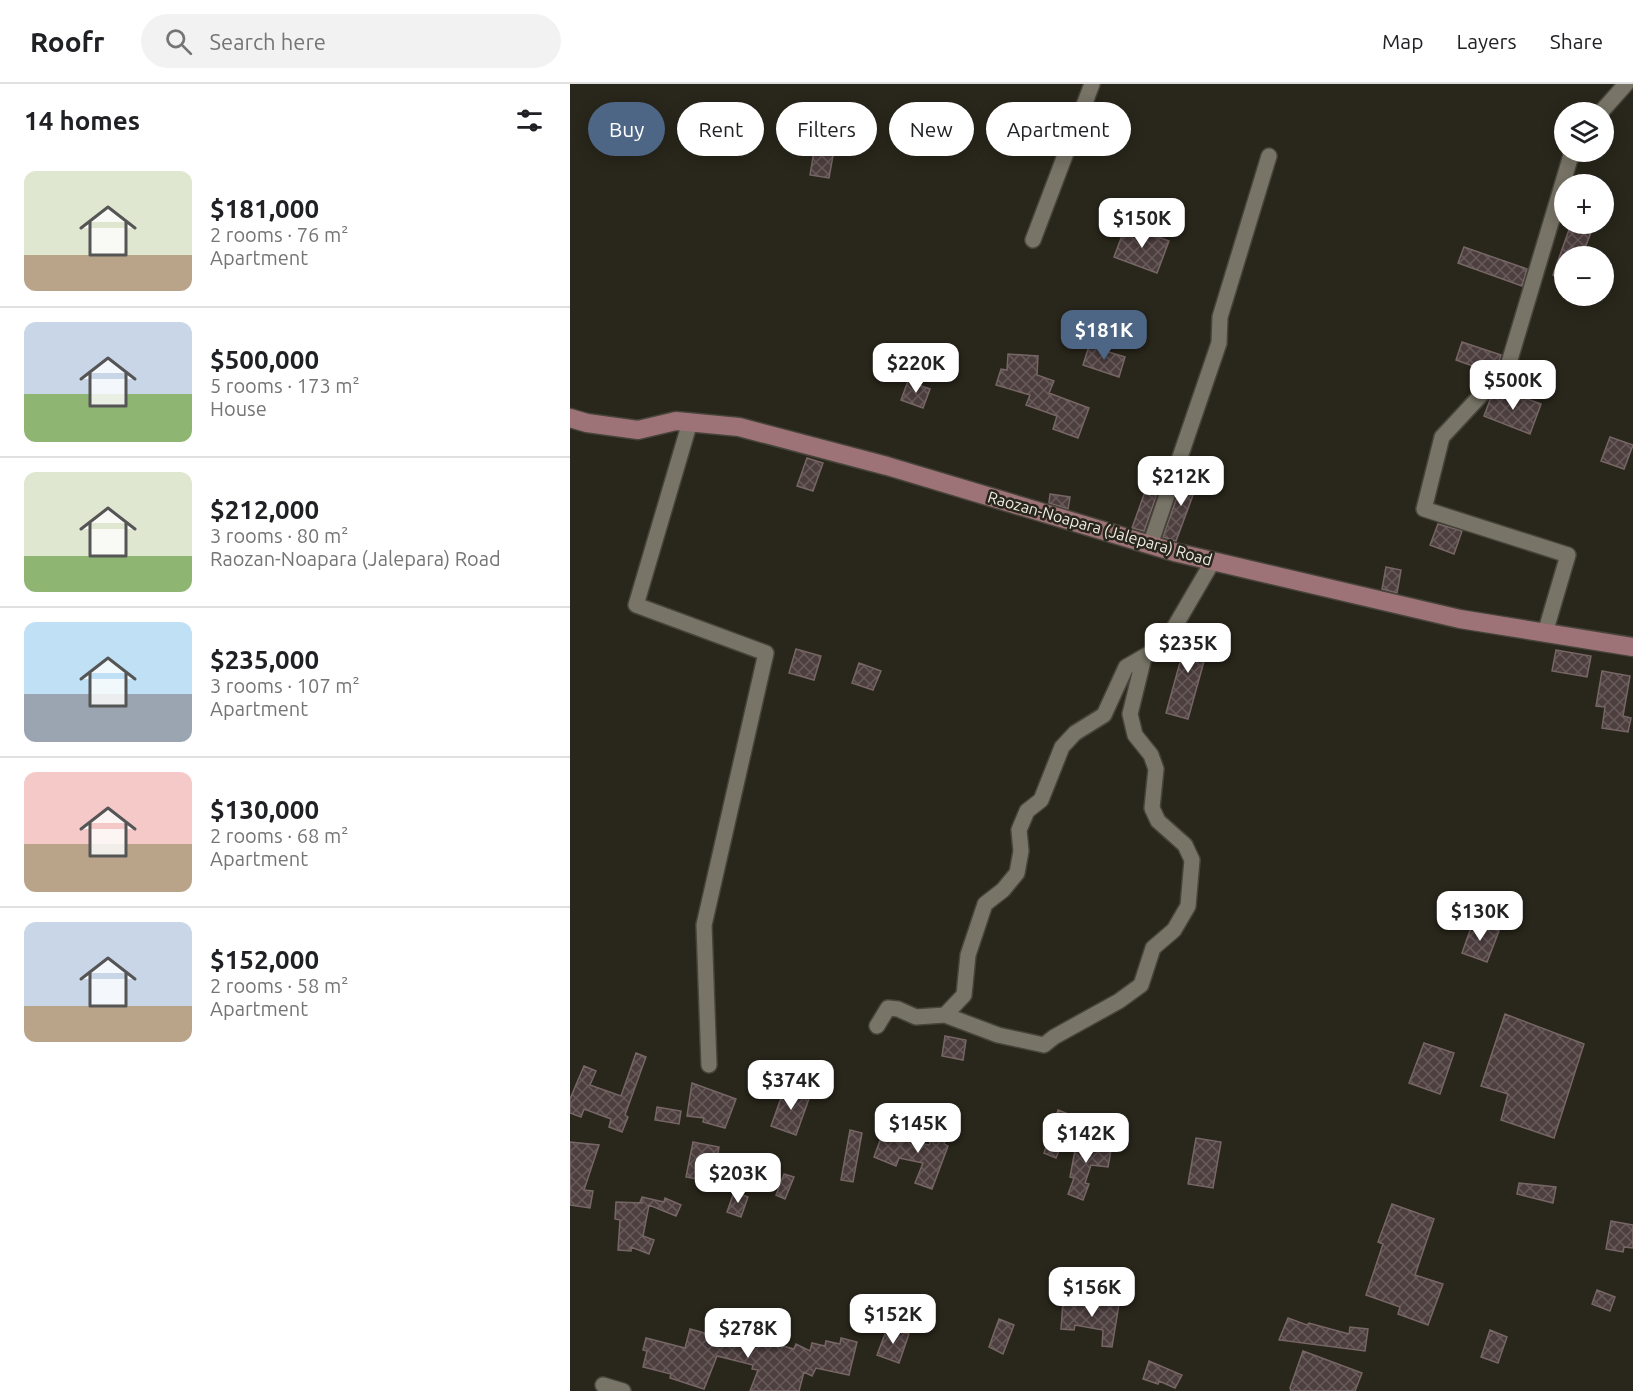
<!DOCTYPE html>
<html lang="en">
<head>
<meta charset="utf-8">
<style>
	:root { --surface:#fff; --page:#f2f2f2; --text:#202124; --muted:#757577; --line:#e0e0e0; --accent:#4e6685 }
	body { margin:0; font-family:Ubuntu,sans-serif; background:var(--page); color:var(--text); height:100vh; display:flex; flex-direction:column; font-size:22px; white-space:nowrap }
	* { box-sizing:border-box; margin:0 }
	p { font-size:20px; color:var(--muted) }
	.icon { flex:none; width:33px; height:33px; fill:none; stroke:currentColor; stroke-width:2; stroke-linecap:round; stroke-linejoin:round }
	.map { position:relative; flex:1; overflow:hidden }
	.drawer { display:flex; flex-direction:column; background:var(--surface); width:570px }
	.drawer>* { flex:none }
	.guide { position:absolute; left:18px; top:18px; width:570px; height:54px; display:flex; gap:12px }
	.controls { position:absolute; left:984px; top:18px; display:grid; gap:12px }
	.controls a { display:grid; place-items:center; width:60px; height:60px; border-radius:50%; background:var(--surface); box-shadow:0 3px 15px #0003; font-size:30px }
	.price { position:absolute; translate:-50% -51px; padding:0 14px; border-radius:12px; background:#fff; color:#222; font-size:20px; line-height:39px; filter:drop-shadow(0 2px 3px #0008) }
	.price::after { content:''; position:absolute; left:50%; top:36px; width:18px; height:14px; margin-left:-9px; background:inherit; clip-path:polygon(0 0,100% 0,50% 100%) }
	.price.selected { background:var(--accent); color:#fff }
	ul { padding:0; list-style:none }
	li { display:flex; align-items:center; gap:18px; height:150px; padding:0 24px }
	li+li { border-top:2px solid var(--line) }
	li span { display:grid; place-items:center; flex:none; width:168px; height:120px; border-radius:12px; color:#555 }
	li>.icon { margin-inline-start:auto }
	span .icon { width:72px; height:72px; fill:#fffc; stroke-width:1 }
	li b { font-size:26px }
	h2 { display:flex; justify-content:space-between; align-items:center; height:72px; padding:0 24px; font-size:26px }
	.chip { padding:0 21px; border-radius:27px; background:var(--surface); box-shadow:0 3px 15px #0003; font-size:21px; line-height:54px }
	.chip.selected { background:var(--accent); color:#fff }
	header { display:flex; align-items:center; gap:36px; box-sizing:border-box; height:84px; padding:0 30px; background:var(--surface); border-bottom:2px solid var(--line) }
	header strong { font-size:28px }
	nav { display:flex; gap:33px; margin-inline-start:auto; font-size:21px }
	.search { width:420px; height:54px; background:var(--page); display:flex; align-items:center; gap:15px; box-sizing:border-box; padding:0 21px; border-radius:33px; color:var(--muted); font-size:22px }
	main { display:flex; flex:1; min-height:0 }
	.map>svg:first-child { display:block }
	.building { fill:url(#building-cross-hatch); stroke:#766665; stroke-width:1.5 }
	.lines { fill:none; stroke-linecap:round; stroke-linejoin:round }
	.minor-casing { stroke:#47443b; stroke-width:18 }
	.secondary-casing { stroke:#47443b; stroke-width:21 }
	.minor { stroke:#787467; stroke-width:15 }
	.secondary { stroke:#9e7377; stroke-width:18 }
	.labels { text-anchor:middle; stroke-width:5; stroke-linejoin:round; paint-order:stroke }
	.street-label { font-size:16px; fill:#eeece4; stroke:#29261b }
</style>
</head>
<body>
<header>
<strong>Roofr</strong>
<div class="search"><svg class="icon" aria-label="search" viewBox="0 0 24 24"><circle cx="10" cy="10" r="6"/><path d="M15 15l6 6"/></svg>Search here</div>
<nav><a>Map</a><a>Layers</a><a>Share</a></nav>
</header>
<main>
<section class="drawer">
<h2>14 homes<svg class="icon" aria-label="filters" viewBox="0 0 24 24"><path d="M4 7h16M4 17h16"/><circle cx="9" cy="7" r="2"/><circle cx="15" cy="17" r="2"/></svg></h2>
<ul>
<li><span style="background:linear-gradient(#dfe7d0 70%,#b9a48a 0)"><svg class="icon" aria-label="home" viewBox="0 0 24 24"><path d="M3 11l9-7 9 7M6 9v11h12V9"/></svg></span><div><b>$181,000</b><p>2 rooms · 76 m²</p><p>Apartment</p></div></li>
<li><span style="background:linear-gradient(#c9d6e8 60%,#8fb573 0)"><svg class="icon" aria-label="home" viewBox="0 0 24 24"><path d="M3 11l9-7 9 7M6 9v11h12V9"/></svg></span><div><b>$500,000</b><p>5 rooms · 173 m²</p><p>House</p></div></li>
<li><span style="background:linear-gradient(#dfe7d0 70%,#8fb573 0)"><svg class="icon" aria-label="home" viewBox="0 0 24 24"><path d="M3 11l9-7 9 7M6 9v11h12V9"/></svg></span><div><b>$212,000</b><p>3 rooms · 80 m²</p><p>Raozan-Noapara (Jalepara) Road</p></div></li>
<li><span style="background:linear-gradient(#bfe0f5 60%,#9aa5b1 0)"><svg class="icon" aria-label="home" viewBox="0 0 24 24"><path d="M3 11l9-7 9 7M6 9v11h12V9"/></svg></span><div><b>$235,000</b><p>3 rooms · 107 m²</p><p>Apartment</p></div></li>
<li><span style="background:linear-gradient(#f6c9c9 60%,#b9a48a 0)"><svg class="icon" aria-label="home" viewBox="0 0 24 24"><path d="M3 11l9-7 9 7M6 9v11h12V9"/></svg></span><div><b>$130,000</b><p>2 rooms · 68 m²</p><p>Apartment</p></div></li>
<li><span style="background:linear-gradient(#c9d6e8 70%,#b9a48a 0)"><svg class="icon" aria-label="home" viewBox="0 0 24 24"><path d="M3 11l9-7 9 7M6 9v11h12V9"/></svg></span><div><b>$152,000</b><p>2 rooms · 58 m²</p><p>Apartment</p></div></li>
</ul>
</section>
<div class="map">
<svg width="1063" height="1307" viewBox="0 0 1063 1307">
	<defs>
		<pattern id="building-cross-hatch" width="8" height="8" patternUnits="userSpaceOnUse" patternTransform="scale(1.5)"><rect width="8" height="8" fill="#4e3f3f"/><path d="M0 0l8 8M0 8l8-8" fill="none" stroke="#685b5b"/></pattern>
	</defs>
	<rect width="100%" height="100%" fill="#29261b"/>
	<path class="building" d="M245 62 264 66 259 94 240 91Z
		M1001 140 1023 143 1012 172H994V195L983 191Z
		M556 141 599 157 587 189 544 173Z
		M894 163 957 185 952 202 888 179Z
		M892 258 931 271 929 277 920 288 886 276Z
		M519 262 555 273 549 293 513 281Z
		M438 270 468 272 467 291 484 297 479 309 519 324 508 354 483 345 487 332 456 321 460 311 426 301 431 285 437 286Z
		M338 297 360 305 353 324 331 316Z
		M930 305 971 320 960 350 914 332 920 316Z
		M1040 353 1063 361 1054 385 1031 377Z
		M237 374 253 379 243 407 227 402Z
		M585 380 596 384 574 447 562 444Z
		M615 390 629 395 606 457 593 453Z
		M480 410 500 413 498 425 479 419Z
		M868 440 892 447 884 470 860 461Z
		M816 483 831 486 827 509 812 505Z
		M619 546 641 552 618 635 596 629Z
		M226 565 251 572 244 596 219 589Z
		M986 566 1021 572 1017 593 982 587Z
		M289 579 311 587 303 606 282 599Z
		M1032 587 1060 592 1053 632 1061 634 1058 648 1032 644 1035 623 1026 622Z
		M903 838 929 847 917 878 892 869Z
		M935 930 1014 960 984 1054 931 1036 938 1010 911 1002Z
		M375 952 396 956 393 976 372 972Z
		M854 959 884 969 870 1010 839 999Z
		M66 969 76 973 55 1031 58 1033 52 1048 39 1043 41 1035 14 1025 11 1033 0 1029V1015L14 982 26 987 20 1001 51 1012Z
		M122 999 166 1015 155 1044 133 1038 134 1034 117 1032Z
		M215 1003 240 1012 226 1051 201 1042Z
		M87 1023 111 1027 109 1040 85 1036Z
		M488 1026 503 1032 486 1074 474 1069Z
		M369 1036 382 1041 374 1060 378 1062 362 1105 345 1099 353 1079 329 1074 326 1082 304 1073 312 1051 331 1059V1055L359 1061Z
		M280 1046 292 1049 283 1098 271 1096Z
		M508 1050 530 1058 528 1063 541 1066 538 1083 521 1081 515 1099 519 1100 513 1116 498 1110 504 1094 500 1093Z
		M626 1054 651 1058 643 1104 618 1100Z
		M0 1058 29 1061 14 1106 23 1107 20 1124 0 1121Z
		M123 1058 149 1063 143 1098 116 1093Z
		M214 1090 224 1093 215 1115 206 1111Z
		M949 1099 986 1103 983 1119 947 1110Z
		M164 1108 178 1113 171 1133 157 1128Z
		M72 1113 94 1118 95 1114 111 1121 106 1132 79 1121 73 1152 84 1156 79 1170 61 1163V1167L48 1166 50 1136 45 1135 46 1118 73 1119 70 1118Z
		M822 1120 864 1135 845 1191 873 1200 858 1241 828 1230 830 1223 796 1211 813 1160 808 1158Z
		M1041 1137 1063 1141V1164L1054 1163 1053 1168 1036 1165Z
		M1027 1206 1045 1213 1040 1227 1022 1220Z
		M493 1217 535 1221 536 1217 549 1220 542 1263 532 1262 533 1246 505 1241 504 1246 491 1245Z
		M718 1234 737 1241 739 1239 779 1250 780 1243 798 1245 795 1267 709 1256Z
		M429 1235 444 1241 433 1270 419 1263Z
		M318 1242 339 1250 329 1279 307 1271Z
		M167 1244 191 1250 188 1255 224 1265 226 1260 240 1267 242 1259 255 1262 256 1257 270 1260 271 1254 287 1258 279 1291 246 1284 242 1292 234 1288 229 1307H180L188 1286 182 1285 183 1281 147 1272 134 1305 100 1294 101 1290 73 1283 77 1267 73 1266 76 1254 115 1264 120 1245 149 1253 150 1249 165 1253Z
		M920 1246 937 1253 928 1279 911 1273Z
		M733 1267 792 1289 785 1307H721L720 1304Z
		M579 1277 612 1291 605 1304 589 1297 588 1300 573 1295Z"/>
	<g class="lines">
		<defs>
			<path id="minor" d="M1031 28 1056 0
				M463 156 522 0
				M120 338 66 521 196 569 134 841 139 981
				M580 461 649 259 650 233 699 72
				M975 549 998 471 854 425 872 353 938 282 1002 68
				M375 931 394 911 398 871 415 820 433 806 447 789 451 767 449 746 457 727 471 716 492 663 505 649 534 631 556 583 594 561 643 477
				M307 942 318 924 328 925 346 933 375 931 428 951 474 961 484 953 549 917 571 901 583 864 604 846 618 822 622 776 615 761 588 737 582 724 586 685 581 671 565 651 560 630 574 573
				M33 1301 53 1307"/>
			<path id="secondary" d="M0 334 17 339 68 346 106 337 169 343 317 382 604 468 890 535 1063 563"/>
		</defs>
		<use href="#minor" class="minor-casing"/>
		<use href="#secondary" class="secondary-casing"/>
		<use href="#minor" class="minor"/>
		<use href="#secondary" class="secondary"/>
	</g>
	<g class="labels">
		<g class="street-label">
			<text transform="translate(530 444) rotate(16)" y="6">Raozan-Noapara (Jalepara) Road</text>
		</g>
	</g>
</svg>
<div class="controls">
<a><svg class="icon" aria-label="layers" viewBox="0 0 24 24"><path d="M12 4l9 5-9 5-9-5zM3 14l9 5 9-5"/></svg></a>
<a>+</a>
<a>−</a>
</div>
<b class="price" style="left:572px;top:165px">$150K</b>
<b class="price selected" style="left:534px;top:277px">$181K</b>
<b class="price" style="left:346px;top:310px">$220K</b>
<b class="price" style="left:943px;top:327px">$500K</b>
<b class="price" style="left:611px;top:423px">$212K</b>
<b class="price" style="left:618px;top:590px">$235K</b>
<b class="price" style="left:910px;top:858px">$130K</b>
<b class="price" style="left:221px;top:1027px">$374K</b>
<b class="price" style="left:348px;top:1070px">$145K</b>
<b class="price" style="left:516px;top:1080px">$142K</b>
<b class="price" style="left:168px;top:1120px">$203K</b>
<b class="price" style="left:522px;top:1234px">$156K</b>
<b class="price" style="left:323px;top:1261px">$152K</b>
<b class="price" style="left:178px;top:1275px">$278K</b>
<div class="guide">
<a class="chip selected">Buy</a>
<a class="chip">Rent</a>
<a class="chip">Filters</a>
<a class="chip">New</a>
<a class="chip">Apartment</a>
</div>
</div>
</main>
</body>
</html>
